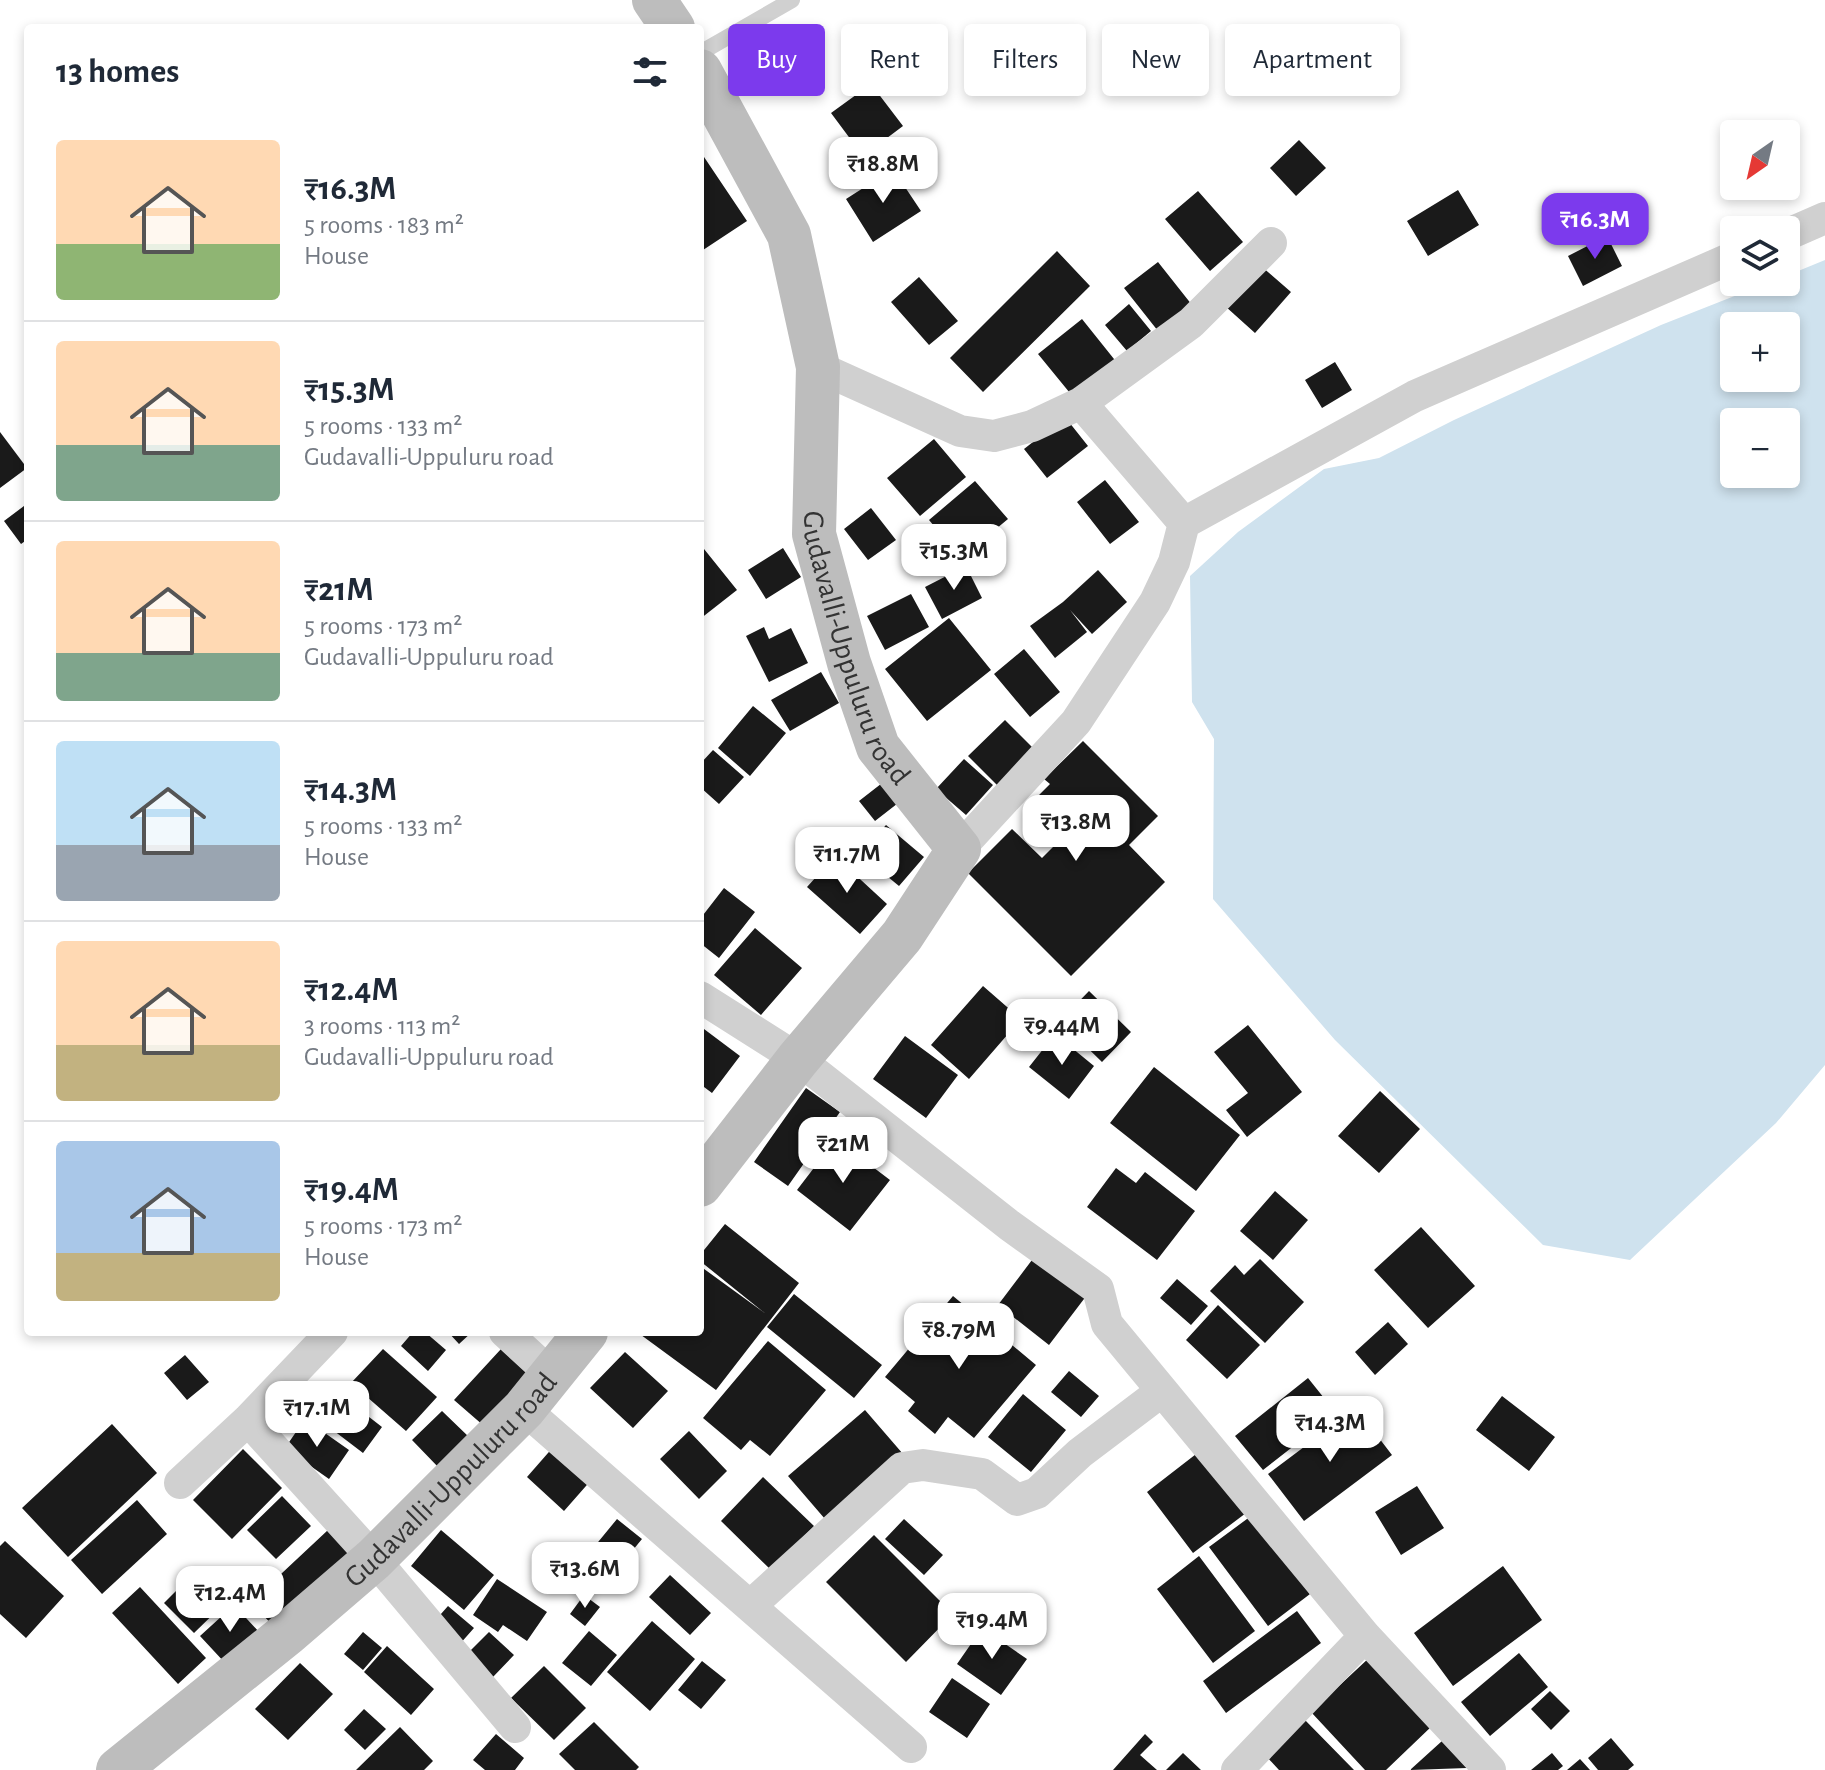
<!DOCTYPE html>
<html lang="en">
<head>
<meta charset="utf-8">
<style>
	:root { --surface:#fff; --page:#f2f2f3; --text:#1f2937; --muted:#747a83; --line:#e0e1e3; --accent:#7c3aed }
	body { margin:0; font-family:"Alegreya Sans",sans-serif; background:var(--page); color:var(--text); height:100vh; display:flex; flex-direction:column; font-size:30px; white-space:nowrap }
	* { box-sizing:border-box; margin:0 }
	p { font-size:26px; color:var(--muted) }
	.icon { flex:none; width:44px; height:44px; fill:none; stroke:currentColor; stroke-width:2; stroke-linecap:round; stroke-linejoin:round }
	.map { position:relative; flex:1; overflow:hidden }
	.panel { position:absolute; left:24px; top:24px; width:680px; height:1312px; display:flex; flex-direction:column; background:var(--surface); border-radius:8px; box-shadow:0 4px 12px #0003 }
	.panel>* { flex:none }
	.top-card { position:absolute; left:728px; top:24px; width:760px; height:72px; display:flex; gap:16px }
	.needle { width:52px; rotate:214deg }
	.buttons { position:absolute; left:1720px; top:120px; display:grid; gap:16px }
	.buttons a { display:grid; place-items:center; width:80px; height:80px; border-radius:8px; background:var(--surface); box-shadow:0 4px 12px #0003; font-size:40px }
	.price { position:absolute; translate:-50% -68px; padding:0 18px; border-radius:16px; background:#fff; color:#222; font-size:26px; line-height:52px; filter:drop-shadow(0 2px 4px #0008) }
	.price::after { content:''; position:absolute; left:50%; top:48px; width:24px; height:18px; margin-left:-12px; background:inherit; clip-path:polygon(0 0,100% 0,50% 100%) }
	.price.selected { background:var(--accent); color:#fff }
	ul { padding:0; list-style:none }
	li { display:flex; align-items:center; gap:24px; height:200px; padding:0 32px }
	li+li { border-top:2px solid var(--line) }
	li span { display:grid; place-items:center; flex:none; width:224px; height:160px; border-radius:8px; color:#555 }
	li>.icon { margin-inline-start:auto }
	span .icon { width:96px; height:96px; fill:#fffc; stroke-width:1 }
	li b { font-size:34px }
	h2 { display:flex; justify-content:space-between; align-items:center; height:96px; padding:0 32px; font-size:34px }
	.tag { padding:0 28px; border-radius:8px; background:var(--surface); box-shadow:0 4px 12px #0003; font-size:28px; line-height:72px }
	.tag.selected { background:var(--accent); color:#fff }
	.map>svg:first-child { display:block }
	.water { fill:#cfe2ee; fill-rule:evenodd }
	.building { fill:#1a1a1a }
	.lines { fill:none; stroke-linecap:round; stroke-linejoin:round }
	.service { stroke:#d0d0d0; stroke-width:16 }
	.minor { stroke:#d0d0d0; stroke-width:32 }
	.secondary { stroke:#bdbdbd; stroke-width:44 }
	.labels { text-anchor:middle; stroke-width:8; stroke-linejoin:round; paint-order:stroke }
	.street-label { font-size:30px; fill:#333; stroke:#fff }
</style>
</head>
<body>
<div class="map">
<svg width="1825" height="1770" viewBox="0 0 1825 1770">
	<rect width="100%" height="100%" fill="#fff"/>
	<path class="water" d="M1825 260V1065L1776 1123 1630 1260 1543 1245 1335 1040 1213 899 1214 739 1192 702 1190 576 1238 532 1324 469 1379 458 1454 420 1661 325 1770 282H1786V276ZM1734 326H1786V378H1734ZM1734 422H1786V474H1734Z"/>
	<path class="building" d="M871 84 903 126 863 156 831 113Z
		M1299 140 1326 168 1296 196 1270 168Z
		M700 151 747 221 700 252Z
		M893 169 921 211 873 242 846 199Z
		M1458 190 1479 225 1428 256 1407 221Z
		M1198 191 1243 242 1210 271 1165 219Z
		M1607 236 1622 266 1583 286 1568 256Z
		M1057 251 1090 286 983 392 950 358Z
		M1158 262 1192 305 1158 331 1124 288Z
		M1261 266 1291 292 1255 333 1225 306Z
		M919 277 958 321 929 345 891 302Z
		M1129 304 1151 331 1127 351 1105 325Z
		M1082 319 1118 364 1074 398 1038 354Z
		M1335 362 1352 390 1322 408 1305 380Z
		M1065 417 1088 446 1047 478 1024 449Z
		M0 432 27 468 0 488Z
		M934 439 966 477 920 516 887 478Z
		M1105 480 1139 522 1110 544 1077 502Z
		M975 481 1008 519 961 558 929 520Z
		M28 503V539L21 544 4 521Z
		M871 508 896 540 868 560 844 529Z
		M700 544 737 590 700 619Z
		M783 548 801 577 766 599 748 570Z
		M966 566 982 598 942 619 925 587Z
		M1098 570 1127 602 1092 634 1070 610 1087 632 1055 658 1030 626 1063 602Z
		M911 594 929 627 885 650 867 616Z
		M949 618 991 670 927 721 885 669Z
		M764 627 769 639 791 628 808 663 769 682 746 636Z
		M1024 649 1060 692 1030 717 994 674Z
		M821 672 839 703 790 731 771 700Z
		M753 706 786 733 750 776 718 748Z
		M1005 720 1035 750 998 786 968 756Z
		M1083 741 1158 816 1129 845 1165 882 1071 976 968 873 1012 829 1042 858 1070 830 1037 797 1050 784 1044 779Z
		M713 750 744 777 719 804 700 787V764Z
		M964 759 993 785 966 815 936 789Z
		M886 780 902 800 875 821 859 801Z
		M886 825 924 857 899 886 860 854Z
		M835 856 887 904 860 934 807 887Z
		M724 888 755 912 719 958 700 943V919Z
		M755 928 802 968 761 1015 714 975Z
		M983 986 1021 1019 969 1079 931 1045Z
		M1089 991 1131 1032 1102 1062 1060 1021Z
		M1248 1025 1302 1092 1247 1137 1226 1110 1248 1093 1214 1052Z
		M700 1026 740 1056 712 1093 700 1084Z
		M1055 1034 1094 1066 1069 1099 1029 1067Z
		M905 1036 958 1075 926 1118 873 1079Z
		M1154 1067 1240 1135 1196 1191 1110 1123Z
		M806 1088 840 1112 788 1186 754 1162Z
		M1380 1091 1420 1129 1379 1173 1338 1136Z
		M836 1139 890 1180 850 1231 797 1190Z
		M1116 1168 1136 1183 1145 1172 1195 1211 1157 1260 1087 1207Z
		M1275 1191 1308 1220 1273 1260 1240 1231Z
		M725 1224 799 1283 716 1390 637 1332H700V1266L766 1314 700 1261V1255Z
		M1421 1227 1475 1286 1428 1328 1374 1270Z
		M1035 1256 1087 1295 1049 1345 998 1305Z
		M1260 1259 1304 1302 1265 1343 1210 1291 1235 1265 1244 1275Z
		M1177 1279 1208 1306 1191 1325 1160 1298Z
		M794 1294 882 1365 854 1398 767 1327Z
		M953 1296 1036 1365 974 1438 948 1417 935 1434 908 1411 915 1402 885 1377Z
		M1218 1305 1260 1345 1227 1379 1186 1340Z
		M1388 1322 1408 1344 1375 1375 1355 1352Z
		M413 1332H425L446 1350 428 1371 401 1346Z
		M448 1332H472L459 1344Z
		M768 1341 826 1390 770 1456 750 1440 741 1450 703 1418Z
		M383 1349 437 1397 406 1431 351 1383Z
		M501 1349 530 1376 484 1426 454 1400Z
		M625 1352 668 1391 633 1428 590 1388Z
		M185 1355 209 1382 187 1400 164 1373Z
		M1069 1371 1099 1396 1081 1417 1051 1392Z
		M1308 1378 1336 1413 1263 1470 1235 1436Z
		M324 1382 382 1427 363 1453 304 1408Z
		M1023 1394 1066 1430 1031 1472 988 1437Z
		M1502 1396 1555 1437 1529 1471 1476 1430Z
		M1356 1408 1392 1455 1304 1521 1268 1474Z
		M865 1410 903 1454 825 1519 788 1476Z
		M442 1411 470 1438 440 1469 412 1440Z
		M305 1419 349 1450 329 1479 285 1448Z
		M112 1424 157 1473 68 1557 22 1508Z
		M689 1431 727 1471 699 1499 660 1459Z
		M555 1445 593 1478 564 1511 527 1477Z
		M243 1449 282 1488 232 1539 193 1500Z
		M1200 1451 1246 1513 1193 1553 1147 1492Z
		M763 1477 814 1526 771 1570 721 1521Z
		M1417 1486 1444 1528 1401 1555 1375 1512Z
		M282 1496 311 1526 276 1559 247 1530Z
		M137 1500 167 1534 102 1594 71 1560Z
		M1251 1516 1310 1594 1268 1626 1209 1547Z
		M617 1519 642 1539 619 1567 594 1547Z
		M904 1519 943 1555 924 1575 885 1539Z
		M328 1530 351 1555 274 1627 251 1602Z
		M441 1530 494 1575 464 1610 411 1566Z
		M874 1535 953 1614 906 1662 826 1582Z
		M5 1541 64 1596 26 1638 0 1614V1546Z
		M1199 1556 1255 1631 1213 1663 1157 1589Z
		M201 1566 232 1596 194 1633 164 1603Z
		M1503 1566 1542 1620 1453 1686 1414 1633Z
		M670 1575 711 1613 690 1635 649 1597Z
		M497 1579 547 1612 527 1641 503 1625 498 1632 473 1615Z
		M140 1587 206 1658 178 1684 112 1613Z
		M584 1595 600 1607 585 1626 570 1614Z
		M234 1605 260 1633 226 1664 200 1636Z
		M448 1606 474 1628 459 1645 433 1623Z
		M1297 1611 1321 1643 1226 1713 1203 1681Z
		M652 1621 695 1659 650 1711 607 1672Z
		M982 1628 1027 1659 1001 1695 957 1664Z
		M589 1631 617 1655 591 1686 562 1663Z
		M363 1632 382 1648 363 1670 344 1654Z
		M489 1632 514 1655 492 1678 467 1654Z
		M387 1646 434 1689 411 1715 364 1672Z
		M1519 1653 1548 1687 1490 1736 1461 1702Z
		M1370 1657 1433 1725 1386 1770H1365L1311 1712Z
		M702 1661 726 1680 701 1709 678 1690Z
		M300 1663 333 1694 288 1740 255 1709Z
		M544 1666 586 1708 554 1740 511 1698Z
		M952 1678 990 1704 967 1738 929 1712Z
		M1550 1691 1570 1711 1551 1730 1531 1709Z
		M364 1709 386 1729 365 1750 344 1730Z
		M1304 1719 1354 1770H1279L1266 1756Z
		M594 1722 639 1767 636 1770H575L559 1754Z
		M400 1727 433 1761 424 1770H356Z
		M496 1734 524 1758 515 1770H485L473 1760Z
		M1145 1734 1153 1742 1140 1755 1157 1770H1113Z
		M1611 1738 1634 1765 1628 1770H1598L1588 1758Z
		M1442 1741 1467 1768 1410 1770Z
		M1183 1753 1201 1770H1166Z
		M1552 1753 1563 1766 1558 1770H1531Z
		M1580 1759 1590 1770H1567Z"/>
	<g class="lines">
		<path class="service" d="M700 53 792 0"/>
		<path class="minor" d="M1786 235 1825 218
			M818 367 960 431 994 436 1032 426 1081 403 1191 323 1271 243
			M1184 523 1415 396 1734 257
			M959 849 1076 722 1155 602 1174 562 1184 523 1081 403
			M700 997 798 1059 1009 1225 1098 1289 1107 1324 1365 1636 1490 1770
			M505 1332 553 1376
			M524 1409 911 1747
			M248 1420 374 1559 515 1727
			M180 1483 248 1420 332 1332
			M750 1606 902 1468 923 1465 982 1474 1017 1500 1037 1493 1080 1453 1162 1391
			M1237 1770 1365 1636"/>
		<g class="secondary">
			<path d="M654 0 673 28"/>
			<path id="s1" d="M700 71 789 235 818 367 814 534 849 663 878 747 959 849 902 936 798 1059 700 1185"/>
			<path id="s2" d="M118 1770 288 1633 374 1559 524 1409 586 1332"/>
		</g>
	</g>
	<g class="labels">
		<g class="street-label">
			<text dy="10" stroke="none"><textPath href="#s1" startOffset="610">Gudavalli-Uppuluru road</textPath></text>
			<text dy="10" stroke="none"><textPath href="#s2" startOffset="442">Gudavalli-Uppuluru road</textPath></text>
		</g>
	</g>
</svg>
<div class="buttons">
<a><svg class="needle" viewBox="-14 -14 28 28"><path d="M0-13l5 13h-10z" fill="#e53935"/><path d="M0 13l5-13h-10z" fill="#747a83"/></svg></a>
<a><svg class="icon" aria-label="layers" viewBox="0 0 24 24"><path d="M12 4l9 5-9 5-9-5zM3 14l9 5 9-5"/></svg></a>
<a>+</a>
<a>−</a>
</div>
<b class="price" style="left:883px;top:205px">₹18.8M</b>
<b class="price selected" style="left:1595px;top:261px">₹16.3M</b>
<b class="price" style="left:954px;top:592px">₹15.3M</b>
<b class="price" style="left:1076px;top:863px">₹13.8M</b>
<b class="price" style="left:847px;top:895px">₹11.7M</b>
<b class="price" style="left:1062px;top:1067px">₹9.44M</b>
<b class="price" style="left:843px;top:1185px">₹21M</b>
<b class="price" style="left:959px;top:1371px">₹8.79M</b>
<b class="price" style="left:317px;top:1449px">₹17.1M</b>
<b class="price" style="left:1330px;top:1464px">₹14.3M</b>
<b class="price" style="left:585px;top:1610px">₹13.6M</b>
<b class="price" style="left:230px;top:1634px">₹12.4M</b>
<b class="price" style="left:992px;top:1661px">₹19.4M</b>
<div class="top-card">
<a class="tag selected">Buy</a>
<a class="tag">Rent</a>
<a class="tag">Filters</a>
<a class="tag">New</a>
<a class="tag">Apartment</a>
</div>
<section class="panel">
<h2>13 homes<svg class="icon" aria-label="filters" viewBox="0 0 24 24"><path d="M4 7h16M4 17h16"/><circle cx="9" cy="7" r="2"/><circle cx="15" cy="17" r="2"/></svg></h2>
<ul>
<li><span style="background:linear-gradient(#ffd9b3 65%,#8fb573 0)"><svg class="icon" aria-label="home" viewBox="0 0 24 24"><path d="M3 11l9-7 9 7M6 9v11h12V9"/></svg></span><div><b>₹16.3M</b><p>5 rooms · 183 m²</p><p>House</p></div></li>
<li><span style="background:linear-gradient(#ffd9b3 65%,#7fa58c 0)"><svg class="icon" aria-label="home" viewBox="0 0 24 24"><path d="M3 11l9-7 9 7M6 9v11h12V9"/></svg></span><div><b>₹15.3M</b><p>5 rooms · 133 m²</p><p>Gudavalli-Uppuluru road</p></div></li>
<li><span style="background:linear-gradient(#ffd9b3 70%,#7fa58c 0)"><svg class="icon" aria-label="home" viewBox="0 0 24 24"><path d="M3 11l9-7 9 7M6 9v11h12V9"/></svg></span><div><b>₹21M</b><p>5 rooms · 173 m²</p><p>Gudavalli-Uppuluru road</p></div></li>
<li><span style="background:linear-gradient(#bfe0f5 65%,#9aa5b1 0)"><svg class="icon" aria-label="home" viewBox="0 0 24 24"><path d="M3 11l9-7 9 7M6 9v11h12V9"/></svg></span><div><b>₹14.3M</b><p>5 rooms · 133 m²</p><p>House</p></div></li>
<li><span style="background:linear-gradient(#ffd9b3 65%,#c2b280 0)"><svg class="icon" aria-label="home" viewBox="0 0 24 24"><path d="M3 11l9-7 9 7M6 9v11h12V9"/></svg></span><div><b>₹12.4M</b><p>3 rooms · 113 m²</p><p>Gudavalli-Uppuluru road</p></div></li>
<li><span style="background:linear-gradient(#a9c7e8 70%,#c2b280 0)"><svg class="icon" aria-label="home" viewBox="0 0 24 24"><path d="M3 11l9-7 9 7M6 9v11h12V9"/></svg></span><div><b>₹19.4M</b><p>5 rooms · 173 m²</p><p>House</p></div></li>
</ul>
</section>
</div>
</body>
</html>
